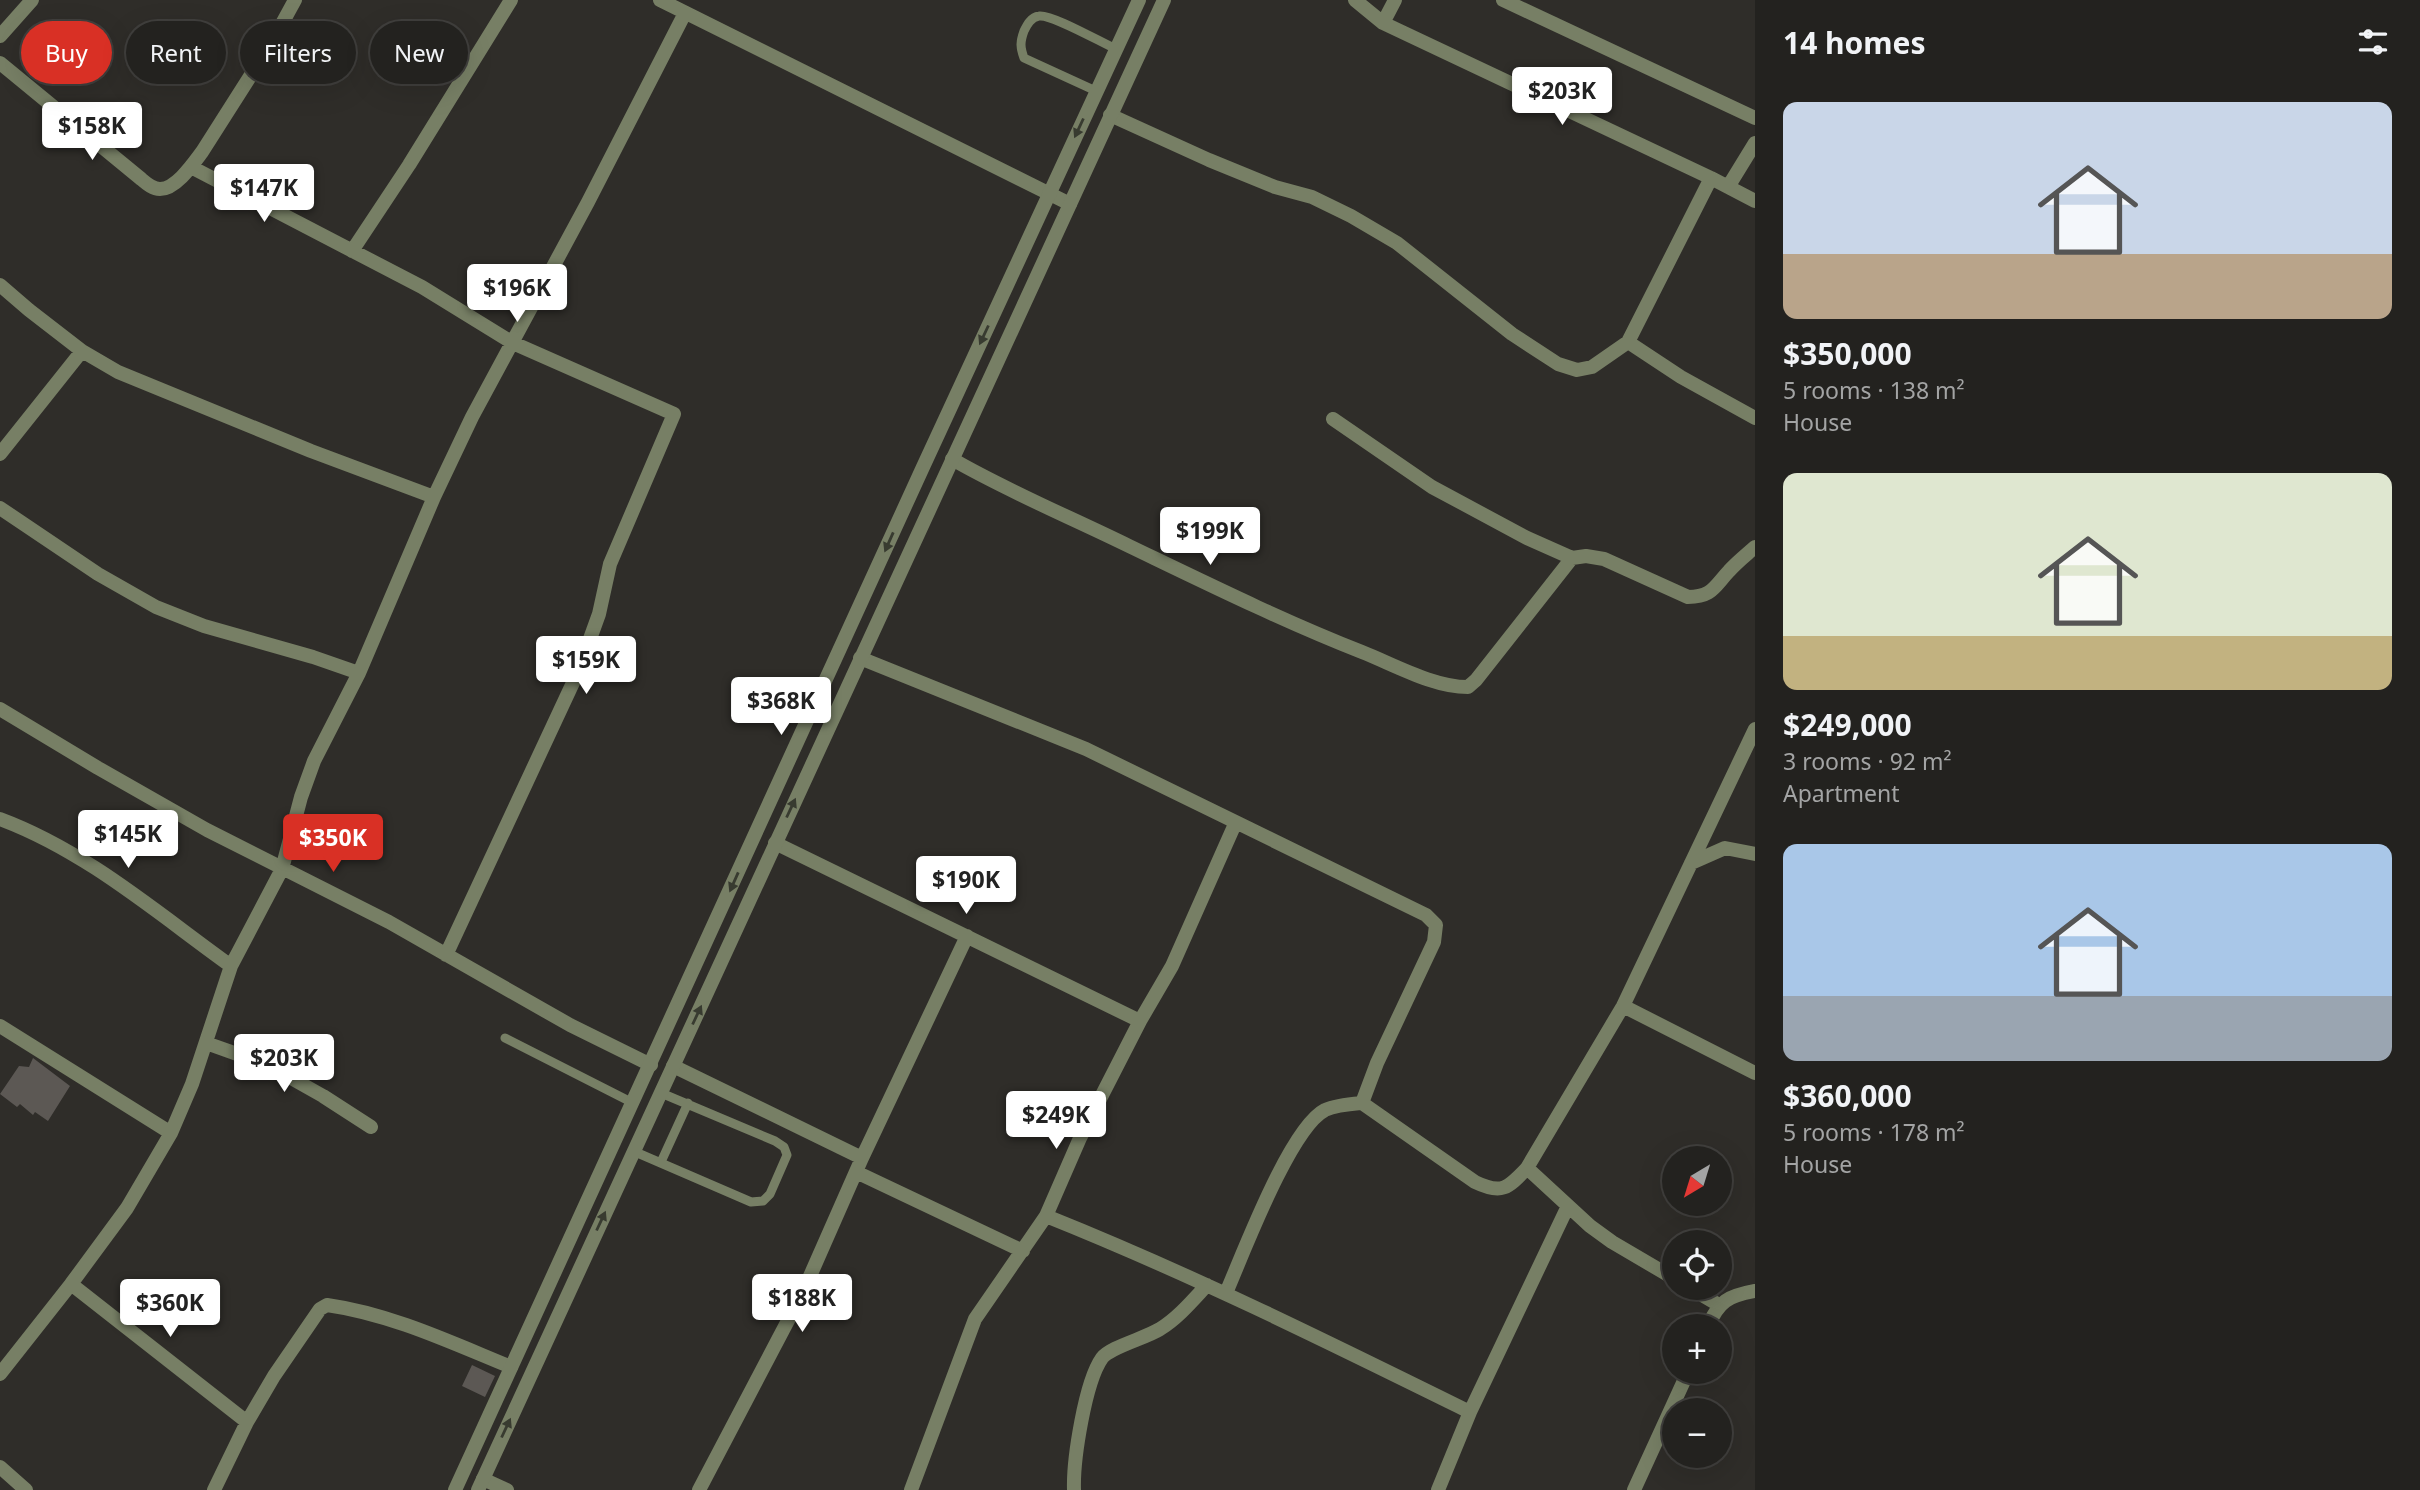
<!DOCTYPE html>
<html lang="en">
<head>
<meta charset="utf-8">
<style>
	:root { --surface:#23221f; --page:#2b2a28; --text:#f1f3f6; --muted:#a3a4a4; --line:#403f3d; --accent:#d93025 }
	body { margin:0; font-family:"Noto Sans",sans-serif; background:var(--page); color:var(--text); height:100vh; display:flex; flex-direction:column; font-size:26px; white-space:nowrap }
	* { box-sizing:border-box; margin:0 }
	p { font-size:23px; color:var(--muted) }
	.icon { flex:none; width:38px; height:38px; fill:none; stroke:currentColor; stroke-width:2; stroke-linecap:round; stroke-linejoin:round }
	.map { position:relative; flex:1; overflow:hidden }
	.details { display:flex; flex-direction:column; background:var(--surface); width:665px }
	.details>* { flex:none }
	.guide { position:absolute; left:21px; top:21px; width:665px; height:63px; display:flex; gap:14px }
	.needle { width:46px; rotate:218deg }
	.controls { position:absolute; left:1662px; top:1146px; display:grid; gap:14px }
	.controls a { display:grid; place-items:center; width:70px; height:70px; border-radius:50%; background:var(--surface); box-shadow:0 7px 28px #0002,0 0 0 2px var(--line); font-size:35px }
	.price { position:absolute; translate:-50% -60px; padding:0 16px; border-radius:7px; background:#fff; color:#222; font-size:23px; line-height:46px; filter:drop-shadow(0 2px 4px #0008) }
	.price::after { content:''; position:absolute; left:50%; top:42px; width:21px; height:16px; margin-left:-10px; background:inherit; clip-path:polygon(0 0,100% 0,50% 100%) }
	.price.active { background:var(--accent); color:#fff }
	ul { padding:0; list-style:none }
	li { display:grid; align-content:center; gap:14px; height:371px; padding:0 28px }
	li span { display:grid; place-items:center; height:217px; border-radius:14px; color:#555 }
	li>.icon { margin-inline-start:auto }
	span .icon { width:126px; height:126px; fill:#fffc; stroke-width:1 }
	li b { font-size:30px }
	h2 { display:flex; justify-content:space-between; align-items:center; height:84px; padding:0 28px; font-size:30px }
	.chip { padding:0 24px; border-radius:32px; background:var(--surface); box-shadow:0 7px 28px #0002,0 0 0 2px var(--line); font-size:24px; line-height:63px }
	.chip.active { background:var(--accent); color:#fff }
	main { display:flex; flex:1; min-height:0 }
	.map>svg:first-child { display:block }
	.building { fill:#5c5854 }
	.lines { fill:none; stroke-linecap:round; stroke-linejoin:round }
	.service { stroke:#777f65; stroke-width:9 }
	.minor { stroke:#777f65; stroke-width:14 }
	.tertiary { stroke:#777f65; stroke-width:14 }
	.oneway { fill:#383b30 }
</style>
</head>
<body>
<main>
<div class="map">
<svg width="1755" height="1490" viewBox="0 0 1755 1490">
	<rect width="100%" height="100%" fill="#2f2d29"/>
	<path class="building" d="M33 1058 70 1086 48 1121 35 1112 33 1115 20 1104 17 1107 0 1094 19 1066 29 1067Z
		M472 1365 495 1376 485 1397 462 1386Z"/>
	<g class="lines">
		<path class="service" d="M1096 91 1024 58C1020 47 1020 42 1024 31 1027 25 1031 17 1039 16 1052 14 1102 43 1116 49
			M505 1038 633 1103
			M633 1151 751 1202 763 1201 770 1194 787 1155 784 1147 775 1141 661 1093
			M661 1162 688 1103"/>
		<path class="minor" d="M660 0 1070 204
			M1355 0 1383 23 1711 178 1755 201
			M1503 0 1755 118
			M1383 23 1395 0
			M0 36 32 0
			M0 63 140 178C146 183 152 189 160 189 176 189 193 164 202 152L272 42 295 0
			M1110 115 1209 160 1275 187 1312 197 1351 216 1397 243 1512 334 1558 364 1577 370 1592 367 1628 342 1681 377 1755 418
			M191 167 422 287 513 343 674 414 610 564 599 614 578 672 446 955
			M1728 187 1755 143
			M352 251 409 165 511 0
			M0 285 29 310 82 351 118 372 311 451 434 497
			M1628 342 1711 178
			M1333 419 1432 487 1527 538 1572 558 1586 556 1604 559 1688 597C1712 597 1714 587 1729 571 1737 562 1746 555 1755 547
			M0 454 82 351
			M952 459C1009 492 1070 517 1129 546 1206 583 1283 621 1362 652 1395 665 1433 687 1468 687L1476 680 1572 558
			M0 508 98 574 156 607 204 626 313 657 359 673
			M860 658 1086 749 1426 915 1436 925 1434 942 1377 1063 1362 1103 1475 1182C1502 1195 1508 1188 1527 1168L1623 1006 1755 729
			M0 709 98 768 207 830 389 922 570 1025 651 1065
			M0 819C86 851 157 913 231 966
			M775 843 1140 1021
			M1691 863 1725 848 1755 854
			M1623 1006 1755 1073
			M0 1026 171 1133
			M206 1043 268 1065 323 1096 371 1127
			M673 1066 862 1158
			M1527 1168 1590 1226 1612 1242 1675 1279
			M856 1172 1023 1251
			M1046 1216C1191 1274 1330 1343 1470 1412
			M71 1284 247 1422
			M1690 1288 1719 1305
			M1226 1293C1243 1254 1290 1128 1325 1110 1336 1105 1350 1104 1362 1103
			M1708 1326C1719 1301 1728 1296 1755 1291
			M0 1374 71 1284 127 1208 171 1133 192 1084 231 966 282 869 301 797 314 761 359 673 434 497 472 417 588 202 685 13
			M0 1467 26 1490
			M483 1479 507 1490
			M214 1490 247 1422 274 1376 320 1309 327 1305C391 1314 452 1343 511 1367
			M699 1490 803 1292 862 1158 967 936
			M911 1490 975 1319 1046 1216 1080 1138 1140 1021 1172 966 1235 824
			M1074 1490C1073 1460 1085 1382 1102 1358 1110 1347 1146 1338 1160 1329 1178 1318 1193 1300 1207 1285
			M1438 1490 1470 1412 1568 1206
			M1634 1490 1688 1372"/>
		<path class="tertiary" d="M455 1490 923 467 1139 0
			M478 1490 1164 0"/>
	</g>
	<defs><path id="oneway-solid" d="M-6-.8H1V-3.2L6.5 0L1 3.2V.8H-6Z" transform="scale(1.75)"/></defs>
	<g class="oneway">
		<use href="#oneway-solid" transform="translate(1079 128) rotate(115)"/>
		<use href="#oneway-solid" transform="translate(984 335) rotate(115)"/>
		<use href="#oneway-solid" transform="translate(889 542) rotate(114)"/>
		<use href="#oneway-solid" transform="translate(791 808) rotate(-65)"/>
		<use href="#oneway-solid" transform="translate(734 882) rotate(114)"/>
		<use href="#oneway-solid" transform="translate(697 1015) rotate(-65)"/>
		<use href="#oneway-solid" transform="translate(601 1221) rotate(-65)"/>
		<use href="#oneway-solid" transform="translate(506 1428) rotate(-65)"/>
	</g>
</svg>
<div class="controls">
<a><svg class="needle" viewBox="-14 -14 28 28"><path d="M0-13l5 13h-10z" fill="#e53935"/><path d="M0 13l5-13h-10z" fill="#a3a4a4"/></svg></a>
<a><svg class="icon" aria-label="locate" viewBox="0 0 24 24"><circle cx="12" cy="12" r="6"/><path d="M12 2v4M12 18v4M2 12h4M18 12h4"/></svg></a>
<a>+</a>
<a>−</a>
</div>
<b class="price" style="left:1562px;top:127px">$203K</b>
<b class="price" style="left:92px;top:162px">$158K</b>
<b class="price" style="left:264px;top:224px">$147K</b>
<b class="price" style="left:517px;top:324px">$196K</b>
<b class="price" style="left:1210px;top:567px">$199K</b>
<b class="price" style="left:586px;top:696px">$159K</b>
<b class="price" style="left:781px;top:737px">$368K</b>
<b class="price" style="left:128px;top:870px">$145K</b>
<b class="price active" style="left:333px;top:874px">$350K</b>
<b class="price" style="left:966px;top:916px">$190K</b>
<b class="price" style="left:284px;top:1094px">$203K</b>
<b class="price" style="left:1056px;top:1151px">$249K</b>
<b class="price" style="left:802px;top:1334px">$188K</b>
<b class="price" style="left:170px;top:1339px">$360K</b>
<div class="guide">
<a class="chip active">Buy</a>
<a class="chip">Rent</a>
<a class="chip">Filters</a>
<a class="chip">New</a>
</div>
</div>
<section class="details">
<h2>14 homes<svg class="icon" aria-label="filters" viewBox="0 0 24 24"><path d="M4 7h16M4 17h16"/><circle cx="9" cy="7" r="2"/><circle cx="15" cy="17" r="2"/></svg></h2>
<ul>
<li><span style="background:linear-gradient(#c9d6e8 70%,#b9a48a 0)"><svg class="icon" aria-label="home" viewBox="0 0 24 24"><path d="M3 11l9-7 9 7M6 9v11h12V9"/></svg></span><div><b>$350,000</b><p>5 rooms · 138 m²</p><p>House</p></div></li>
<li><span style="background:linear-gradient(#dfe7d0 75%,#c2b280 0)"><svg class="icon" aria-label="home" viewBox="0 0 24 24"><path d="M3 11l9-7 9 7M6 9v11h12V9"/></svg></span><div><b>$249,000</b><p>3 rooms · 92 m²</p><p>Apartment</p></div></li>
<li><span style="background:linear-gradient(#a9c7e8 70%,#9aa5b1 0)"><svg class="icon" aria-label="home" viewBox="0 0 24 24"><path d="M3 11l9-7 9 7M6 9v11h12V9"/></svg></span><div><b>$360,000</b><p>5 rooms · 178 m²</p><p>House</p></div></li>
</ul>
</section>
</main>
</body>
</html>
